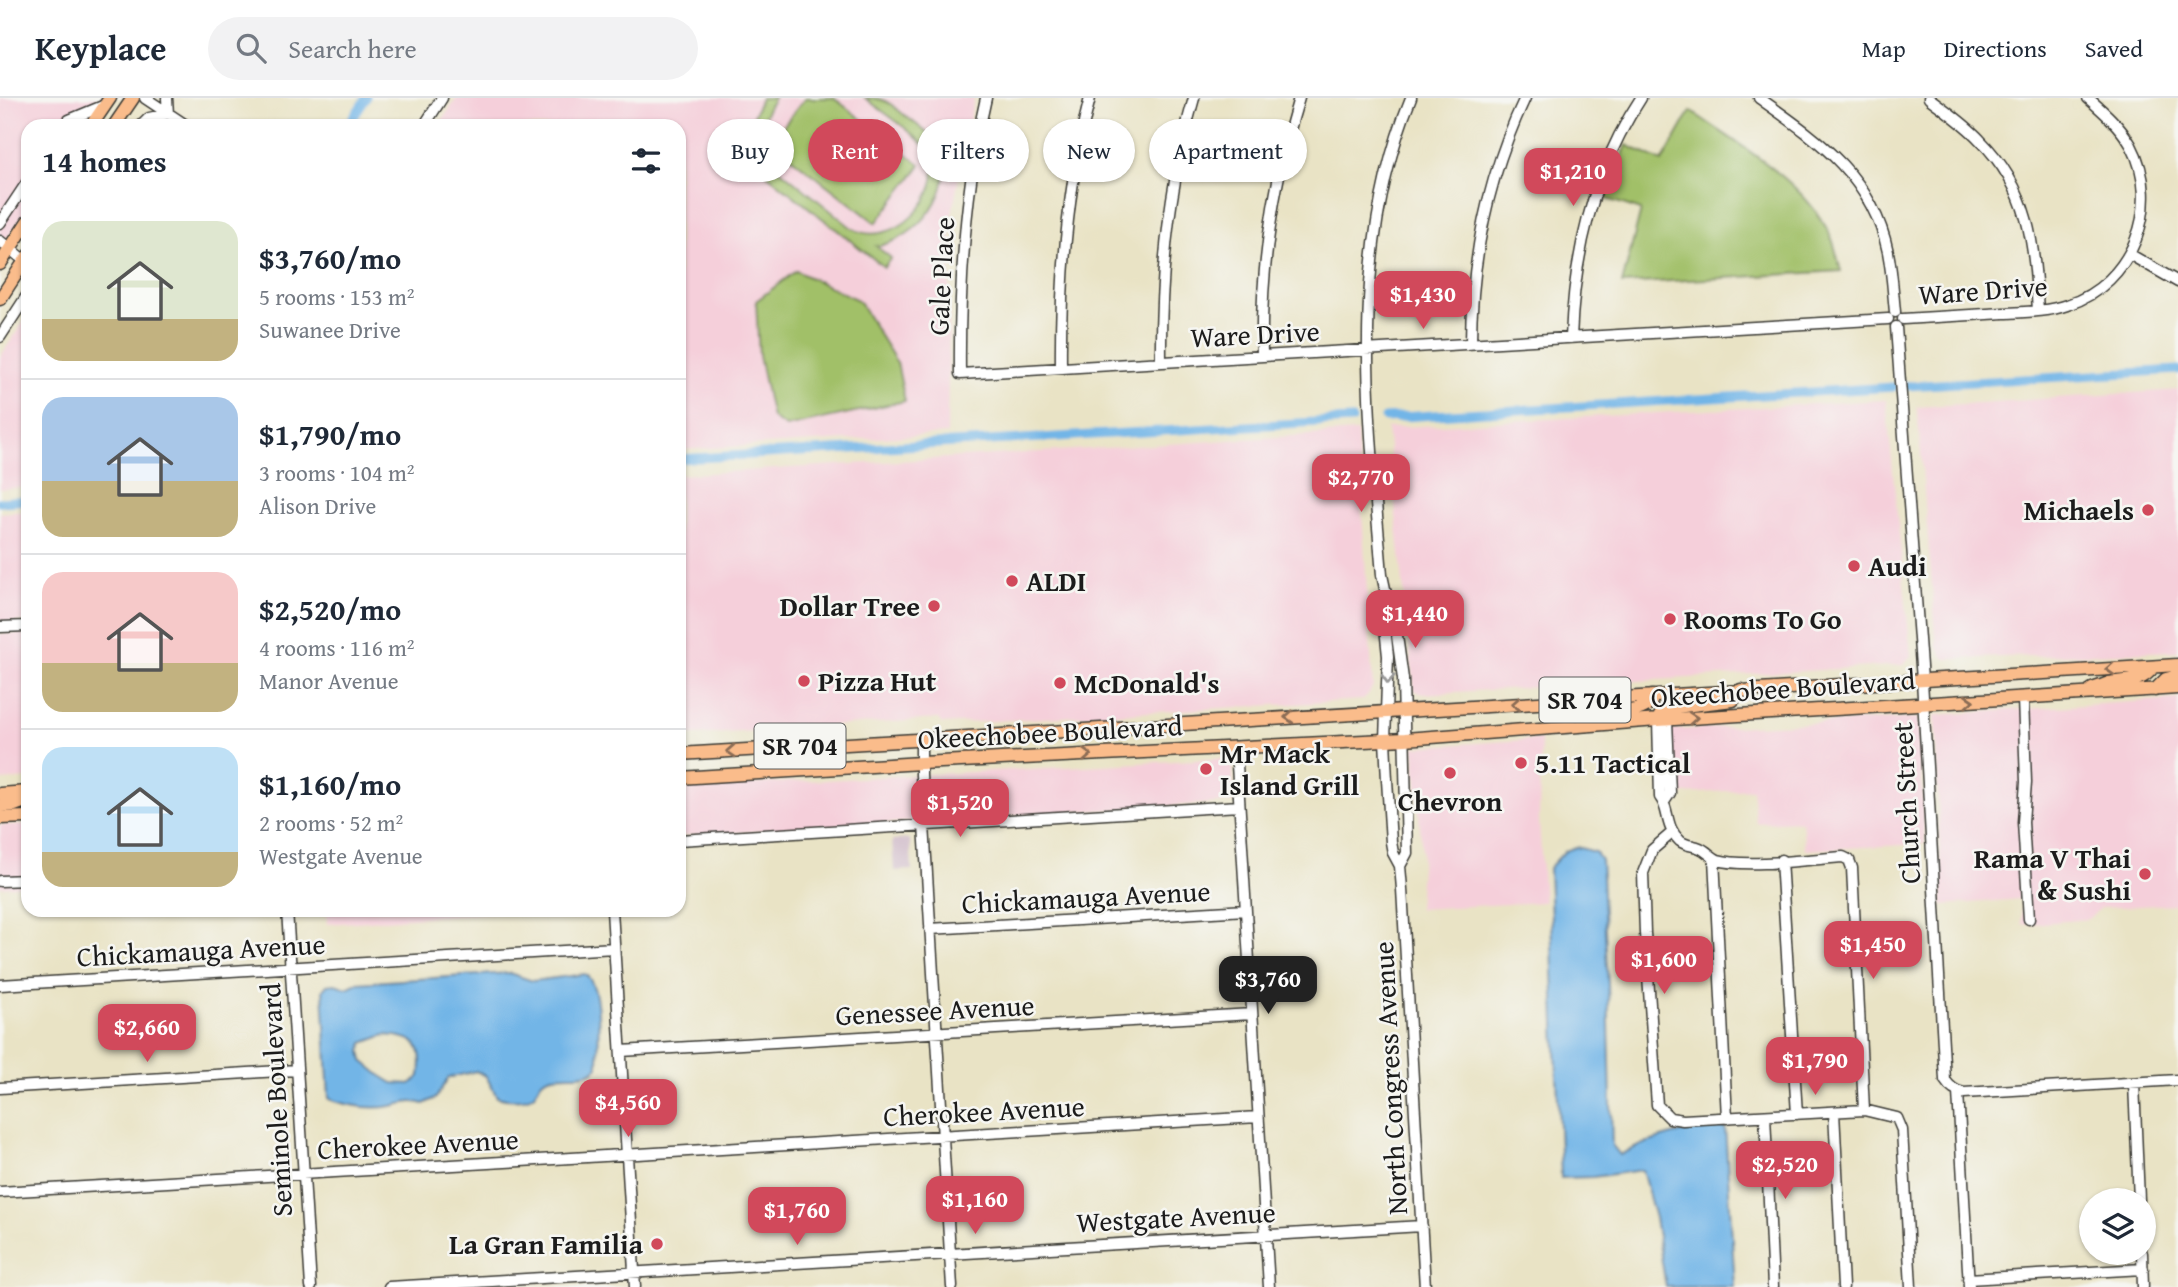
<!DOCTYPE html>
<html lang="en">
<head>
<meta charset="utf-8">
<style>
	:root { --surface:#fff; --page:#f2f2f3; --text:#1f2937; --muted:#747a83; --line:#e0e1e3; --accent:#d1495b }
	body { margin:0; font-family:"Gentium Book Plus",serif; background:var(--page); color:var(--text); height:100vh; display:flex; flex-direction:column; font-size:26px; white-space:nowrap }
	* { box-sizing:border-box; margin:0 }
	p { font-size:23px; color:var(--muted) }
	.icon { flex:none; width:38px; height:38px; fill:none; stroke:currentColor; stroke-width:2; stroke-linecap:round; stroke-linejoin:round }
	.map { position:relative; flex:1; overflow:hidden }
	.drawer { position:absolute; left:21px; top:21px; width:665px; height:798px; display:flex; flex-direction:column; background:var(--surface); border-radius:21px; box-shadow:0 2px 5px #0004 }
	.drawer>* { flex:none }
	.banner { position:absolute; left:707px; top:21px; width:665px; height:63px; display:flex; gap:14px }
	.controls { position:absolute; left:2079px; top:1090px; display:grid; gap:14px }
	.controls a { display:grid; place-items:center; width:77px; height:77px; border-radius:50%; background:var(--surface); box-shadow:0 2px 5px #0004; font-size:35px }
	.price { position:absolute; translate:-50% -60px; padding:0 16px; border-radius:14px; background:var(--accent); color:#fff; font-size:23px; line-height:46px; filter:drop-shadow(0 2px 4px #0008) }
	.price::after { content:''; position:absolute; left:50%; top:42px; width:21px; height:16px; margin-left:-10px; background:inherit; clip-path:polygon(0 0,100% 0,50% 100%) }
	.price.current { background:#222; color:#fff }
	ul { padding:0; list-style:none }
	li { display:flex; align-items:center; gap:21px; height:175px; padding:0 21px }
	li+li { border-top:2px solid var(--line) }
	li span { display:grid; place-items:center; flex:none; width:196px; height:140px; border-radius:21px; color:#555 }
	li>.icon { margin-inline-start:auto }
	span .icon { width:84px; height:84px; fill:#fffc; stroke-width:1 }
	li b { font-size:30px }
	h2 { display:flex; justify-content:space-between; align-items:center; height:84px; padding:0 21px; font-size:30px }
	.chip { padding:0 24px; border-radius:32px; background:var(--surface); box-shadow:0 2px 5px #0004; font-size:24px; line-height:63px }
	.chip.current { background:var(--accent); color:#fff }
	header { display:flex; align-items:center; gap:42px; box-sizing:border-box; height:98px; padding:0 35px; background:var(--surface); border-bottom:2px solid var(--line) }
	header strong { font-size:33px }
	nav { display:flex; gap:38px; margin-inline-start:auto; font-size:24px }
	.search { width:490px; height:63px; background:var(--page); display:flex; align-items:center; gap:18px; box-sizing:border-box; padding:0 24px; border-radius:38px; color:var(--muted); font-size:26px }
	.map>svg:first-child { display:block }
	.built { fill:#f5cfda }
	.industrial { fill:#d1bdcb }
	.green { fill:#a1c068; stroke:#5e6e42; stroke-width:2 }
	.water { fill:#72b5e7; stroke:#476882; stroke-width:2; fill-rule:evenodd }
	.lines { fill:none; stroke-linecap:round; stroke-linejoin:round }
	.canal { stroke:#72b5e7; stroke-width:9 }
	.minor-casing { stroke:#3b3a35; stroke-width:13 }
	.major-casing { stroke:#3b3a35; stroke-width:15 }
	.minor { stroke:#fff; stroke-width:10 }
	.major { stroke:#fabc8b; stroke-width:12 }
	.oneway { stroke:#8b6c54 }
	.oneway2 { stroke:#999 }
	.poi-dot { fill:#d1495b; stroke:#f6f6f2; stroke-width:2.5 }
	.labels { text-anchor:middle; stroke-width:5; stroke-linejoin:round; paint-order:stroke }
	.shield { fill:#f6f6f2; stroke:#5d5d5c; stroke-width:2 }
	.shield-label { font-size:26px; font-weight:bold; fill:#1c1c1c }
	.street-label { font-size:28px; fill:#1c1c1c; stroke:#f6f6f2 }
	.poi-label { font-size:28px; font-weight:bold; fill:#1c1c1c; stroke:#f6f6f2; text-anchor:start }
</style>
</head>
<body>
<header>
<strong>Keyplace</strong>
<div class="search"><svg class="icon" aria-label="search" viewBox="0 0 24 24"><circle cx="10" cy="10" r="6"/><path d="M15 15l6 6"/></svg>Search here</div>
<nav><a>Map</a><a>Directions</a><a>Saved</a></nav>
</header>
<div class="map">
<svg width="2178" height="1189" viewBox="0 0 2178 1189">
	<rect width="100%" height="100%" fill="#f6f6f2"/>
	<filter id="ink" filterUnits="userSpaceOnUse"><feTurbulence type="fractalNoise" baseFrequency=".0143" numOctaves="2"/><feDisplacementMap in="SourceGraphic" scale="14" xChannelSelector="R" yChannelSelector="G"/><feConvolveMatrix kernelMatrix="1 2 1 2 8 2 1 2 1" color-interpolation-filters="sRGB"/></filter>
	<filter id="wash" filterUnits="userSpaceOnUse"><feTurbulence type="fractalNoise" baseFrequency=".00686" numOctaves="4" result="noise"/><feDisplacementMap in="SourceGraphic" scale="28" xChannelSelector="R" yChannelSelector="G"/><feGaussianBlur stdDeviation="1.57" result="paint"/><feColorMatrix in="noise" values="0 0 0 0 0 0 0 0 0 0 0 0 0 0 0 0 0 1.4 0 .05"/><feComposite in="paint" operator="in"/></filter>
	<g filter="url(#wash)">
		<rect width="100%" height="100%" fill="#e9e3c5"/>
		<path class="built" d="M0 0H100L83 28H28V110L0 151Z
			M457 0H974L951 121 947 336 679 352V28H438Z
			M28 217V389L0 391V259Z
			M2178 292V553L1945 561 1937 548 1917 309Z
			M1886 302 1911 558 1902 567 1422 596 1414 592 1387 330Z
			M1357 334 1373 589 1363 602 942 626 938 621 679 638V377Z
			M28 413V523L0 525V415Z
			M28 535V681L0 683V536Z
			M2178 601V806L2101 810 2088 821 2022 827 2021 801 1942 807 1935 617Z
			M1918 620 1925 746 1805 752 1802 723 1756 725 1752 691 1673 697 1670 632Z
			M1541 641 1539 721 1544 804 1418 811 1422 755 1414 649Z
			M1232 660 1235 704 679 738V690Z
			M28 726V787L0 789V727Z
			M326 812H527L327 826Z"/>
		<path class="industrial" d="M910 741 912 772 894 773 892 742Z"/>
		<path class="green" d="M761 0H774C761 19 754 41 767 61L852 130C892 154 949 97 930 56 922 39 881 13 865 0 888 0 890 6 907 19 918 28 931 36 938 48 961 90 917 143 876 148L891 160 884 169 727 45 734 36 749 48 751 23Z
			M805 0H834L921 67 876 125 771 44Z
			M1691 13C1741 49 1806 83 1832 141 1836 151 1838 163 1841 173L1622 186 1641 112 1604 100 1627 47 1662 64Z
			M796 173 858 202 897 265 905 303 786 329 772 320 759 258 756 203Z"/>
		<path class="water" d="M1576 749 1595 754 1601 762 1608 885 1612 1047 1620 1057C1654 1039 1687 1032 1725 1028L1735 1189H1666L1655 1120 1642 1072 1593 1079 1561 1080 1549 770 1565 753Z
			M509 875 533 883 585 876C603 888 598 947 598 969 586 982 566 974 549 979 539 982 540 988 535 995 529 1004 506 1002 497 999L486 978 476 973 448 980 436 1000 424 1006C411 1002 405 1005 391 1008 370 1012 349 1008 329 1001L323 892 327 887 335 886 347 890 357 885ZM385 937C417 939 424 946 420 978L411 986 393 985 380 977 363 963 361 953 363 945Z"/>
		<g class="lines">
			<path class="canal" d="M348 28 366 0
				M1906 288 2178 272
				M1385 320 1893 289
				M679 361 1352 322
				M0 404 28 402"/>
		</g>
	</g>
	<g filter="url(#ink)">
		<g class="lines">
			<defs>
				<path id="minor" d="M145 0 187 28
					M167 0 168 16
					M986 0C965 91 959 183 960 276L1888 221
					M1759 0C1818 42 1872 78 1888 154 1892 174 1893 194 1895 214
					M1929 0C1946 13 1965 26 1980 42 2030 92 2034 146 2038 213
					M65 28 69 22 105 7
					M141 28 149 20 168 16
					M424 28 442 0
					M0 125 28 83
					M0 143 25 163
					M2129 156 2178 184
					M1903 221C1937 219 1970 217 2004 215 2025 214 2047 214 2067 207 2133 186 2163 107 2131 47 2120 28 2104 14 2088 0
					M1896 229 1922 582 1945 982C1950 990 1956 994 1964 995L2178 982
					M0 239 28 196
					M1571 240C1574 154 1593 73 1641 0
					M1471 246C1471 160 1488 78 1525 0
					M1262 258C1260 170 1273 85 1299 0
					M1161 264C1160 174 1169 87 1194 0
					M1061 270C1060 179 1067 89 1090 0
					M1387 500 1383 510 1388 558 1385 642 1387 682 1391 744 1393 755 1400 768 1402 791 1425 1189
					M0 529 28 528
					M2023 600 2026 684 2023 724 2029 821
					M1658 622 1660 699C1670 711 1664 728 1680 743 1686 748 1693 747 1700 750 1707 753 1711 759 1718 762 1745 770 1813 761 1843 759L1849 762 1852 770 1864 1012
					M921 641V677L952 1189
					M1236 650 1269 1189
					M1664 704 1670 695 1667 622
					M1673 734 1652 752 1643 775 1645 835 1657 1007 1670 1020 1683 1022 1864 1012 1897 1020 1902 1032 1911 1189
					M679 742 1239 708
					M1714 760 1727 1020
					M1781 762 1797 1016
					M1400 768 1407 755 1403 581 1394 516 1387 500 1382 477C1369 317 1348 153 1411 0
					M0 783 28 782
					M287 812 311 1189
					M612 812 635 1189
					M930 831 1246 812
					M0 887 614 850
					M621 953 1252 916
					M2134 985 2139 1102
					M0 990 297 972
					M1958 994 1969 1189
					M1834 1014 1843 1189
					M1765 1018 1773 1189
					M0 1094 1258 1019
					M2142 1155 2143 1189
					M1968 1181 2143 1171
					M389 1189 1422 1128"/>
				<path id="major" d="M91 28 110 0
					M114 28 133 0
					M0 166 28 123
					M0 201 28 158
					M2092 591C2098 589 2104 587 2109 585 2126 582 2142 585 2153 569
					M2155 592 2166 581 2178 578
					M1658 622 1662 614 1667 610 1733 602 1741 592
					M1589 627C1593 624 1598 618 1602 617 1620 610 1636 618 1651 604L1652 598
					M679 656 2178 567
					M679 680 921 665 1405 641 1658 622 2178 590
					M0 696 28 694
					M0 708 15 707 28 702
					M0 720 28 719"/>
			</defs>
			<use href="#minor" class="minor-casing"/>
			<use href="#major" class="major-casing"/>
			<use href="#minor" class="minor"/>
			<use href="#major" class="major"/>
		</g>
		<defs><path id="oneway-chevron" d="M-2-3.5L2.5 0L-2 3.5" fill="none" stroke-width="1.6" stroke-linecap="round" stroke-linejoin="round" transform="scale(1.75)"/></defs>
		<g class="oneway">
			<use href="#oneway-chevron" transform="translate(2110 571) rotate(177)"/>
			<use href="#oneway-chevron" transform="translate(1969 603) rotate(-3)"/>
			<use href="#oneway-chevron" transform="translate(1516 606) rotate(177)"/>
			<use href="#oneway-chevron" transform="translate(1289 619) rotate(177)"/>
			<use href="#oneway-chevron" transform="translate(1693 620) rotate(-4)"/>
			<use href="#oneway-chevron" transform="translate(731 653) rotate(176)"/>
			<use href="#oneway-chevron" transform="translate(1087 657) rotate(-3)"/>
		</g>
		<use class="oneway2" href="#oneway-chevron" transform="translate(1388 581) rotate(91)"/>
	</g>
	<g class="poi-dot">
		<circle cx="2148" cy="412" r="7"/>
		<circle cx="1854" cy="468" r="7"/>
		<circle cx="1012" cy="483" r="7"/>
		<circle cx="934" cy="508" r="7"/>
		<circle cx="1670" cy="521" r="7"/>
		<circle cx="804" cy="583" r="7"/>
		<circle cx="1060" cy="585" r="7"/>
		<circle cx="1521" cy="665" r="7"/>
		<circle cx="1206" cy="671" r="7"/>
		<circle cx="1450" cy="675" r="7"/>
		<circle cx="2145" cy="776" r="7"/>
		<circle cx="657" cy="1146" r="7"/>
	</g>
	<g class="labels">
		<g class="shield">
			<rect x="1539.5" y="579.5" width="91" height="45" rx="5"/>
			<rect x="754.5" y="625.5" width="91" height="45" rx="5"/>
		</g>
		<g class="shield-label">
			<text x="1585" y="611">SR 704</text>
			<text x="800" y="657">SR 704</text>
		</g>
		<g class="street-label">
			<text transform="translate(941 178) rotate(-87)" y="10">Gale Place</text>
			<text transform="translate(1983 192) rotate(-4)" y="10">Ware Drive</text>
			<text transform="translate(1255 236) rotate(-3)" y="10">Ware Drive</text>
			<text transform="translate(1783 590) rotate(-4)" y="10">Okeechobee Boulevard</text>
			<text transform="translate(1050 634) rotate(-3)" y="10">Okeechobee Boulevard</text>
			<text transform="translate(1906 705) rotate(-93)" y="10">Church Street</text>
			<text transform="translate(1086 799) rotate(-3)" y="10">Chickamauga Avenue</text>
			<text transform="translate(201 852) rotate(-3)" y="10">Chickamauga Avenue</text>
			<text transform="translate(935 912) rotate(-3)" y="10">Genessee Avenue</text>
			<text transform="translate(1390 980) rotate(-93)" y="10">North Congress Avenue</text>
			<text transform="translate(276 1002) rotate(-93)" y="10">Seminole Boulevard</text>
			<text transform="translate(984 1013) rotate(-3)" y="10">Cherokee Avenue</text>
			<text transform="translate(418 1046) rotate(-3)" y="10">Cherokee Avenue</text>
			<text transform="translate(1176 1119) rotate(-3)" y="10">Westgate Avenue</text>
		</g>
		<g class="poi-label">
			<text x="2134" y="422" text-anchor="end">Michaels</text>
			<text x="1868" y="478">Audi</text>
			<text x="1026" y="493">ALDI</text>
			<text x="920" y="518" text-anchor="end">Dollar Tree</text>
			<text x="1684" y="531">Rooms To Go</text>
			<text x="818" y="593">Pizza Hut</text>
			<text x="1074" y="595">McDonald's</text>
			<text x="1220" y="665">Mr Mack<tspan x="1220" dy="32">Island Grill</tspan></text>
			<text x="1535" y="675">5.11 Tactical</text>
			<text x="1450" y="713" text-anchor="middle">Chevron</text>
			<text x="2131" y="770" text-anchor="end">Rama V Thai<tspan x="2131" dy="32">&amp; Sushi</tspan></text>
			<text x="643" y="1156" text-anchor="end">La Gran Familia</text>
		</g>
	</g>
</svg>
<div class="controls">
<a><svg class="icon" aria-label="layers" viewBox="0 0 24 24"><path d="M12 4l9 5-9 5-9-5zM3 14l9 5 9-5"/></svg></a>
</div>
<b class="price" style="left:1573px;top:110px">$1,210</b>
<b class="price" style="left:1423px;top:233px">$1,430</b>
<b class="price" style="left:1361px;top:416px">$2,770</b>
<b class="price" style="left:1415px;top:552px">$1,440</b>
<b class="price" style="left:960px;top:741px">$1,520</b>
<b class="price" style="left:1873px;top:883px">$1,450</b>
<b class="price" style="left:1664px;top:898px">$1,600</b>
<b class="price current" style="left:1268px;top:918px">$3,760</b>
<b class="price" style="left:147px;top:966px">$2,660</b>
<b class="price" style="left:1815px;top:999px">$1,790</b>
<b class="price" style="left:628px;top:1041px">$4,560</b>
<b class="price" style="left:1785px;top:1103px">$2,520</b>
<b class="price" style="left:975px;top:1138px">$1,160</b>
<b class="price" style="left:797px;top:1149px">$1,760</b>
<div class="banner">
<a class="chip">Buy</a>
<a class="chip current">Rent</a>
<a class="chip">Filters</a>
<a class="chip">New</a>
<a class="chip">Apartment</a>
</div>
<section class="drawer">
<h2>14 homes<svg class="icon" aria-label="filters" viewBox="0 0 24 24"><path d="M4 7h16M4 17h16"/><circle cx="9" cy="7" r="2"/><circle cx="15" cy="17" r="2"/></svg></h2>
<ul>
<li><span style="background:linear-gradient(#dfe7d0 70%,#c2b280 0)"><svg class="icon" aria-label="home" viewBox="0 0 24 24"><path d="M3 11l9-7 9 7M6 9v11h12V9"/></svg></span><div><b>$3,760/mo</b><p>5 rooms · 153 m²</p><p>Suwanee Drive</p></div></li>
<li><span style="background:linear-gradient(#a9c7e8 60%,#c2b280 0)"><svg class="icon" aria-label="home" viewBox="0 0 24 24"><path d="M3 11l9-7 9 7M6 9v11h12V9"/></svg></span><div><b>$1,790/mo</b><p>3 rooms · 104 m²</p><p>Alison Drive</p></div></li>
<li><span style="background:linear-gradient(#f6c9c9 65%,#c2b280 0)"><svg class="icon" aria-label="home" viewBox="0 0 24 24"><path d="M3 11l9-7 9 7M6 9v11h12V9"/></svg></span><div><b>$2,520/mo</b><p>4 rooms · 116 m²</p><p>Manor Avenue</p></div></li>
<li><span style="background:linear-gradient(#bfe0f5 75%,#c2b280 0)"><svg class="icon" aria-label="home" viewBox="0 0 24 24"><path d="M3 11l9-7 9 7M6 9v11h12V9"/></svg></span><div><b>$1,160/mo</b><p>2 rooms · 52 m²</p><p>Westgate Avenue</p></div></li>
</ul>
</section>
</div>
</body>
</html>
